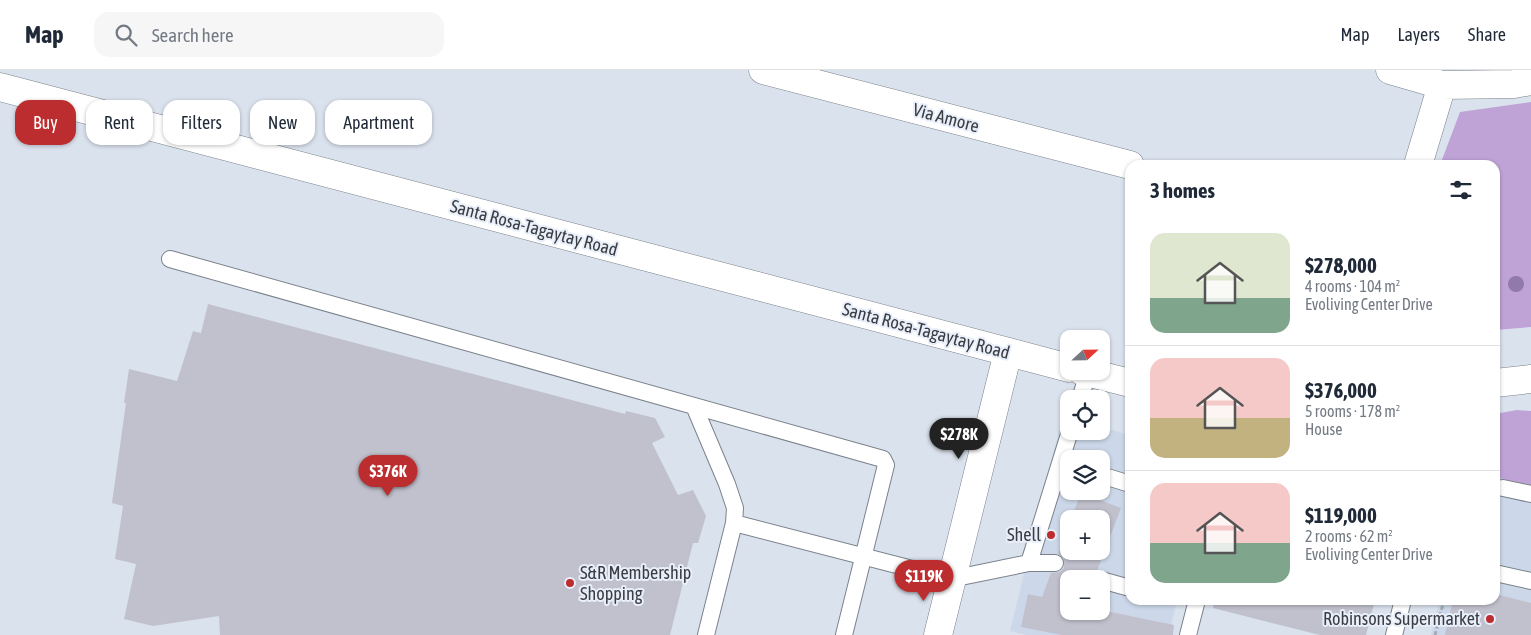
<!DOCTYPE html>
<html lang="en">
<head>
<meta charset="utf-8">
<style>
	:root { --surface:#fff; --page:#f6f6f7; --text:#1f2937; --muted:#747a83; --line:#e0e1e3; --accent:#bc2d2f }
	body { margin:0; font-family:"Asap Condensed",sans-serif; background:var(--page); color:var(--text); height:100vh; display:flex; flex-direction:column; font-size:19px; white-space:nowrap }
	* { box-sizing:border-box; margin:0 }
	p { font-size:16px; color:var(--muted) }
	.icon { flex:none; width:28px; height:28px; fill:none; stroke:currentColor; stroke-width:2; stroke-linecap:round; stroke-linejoin:round }
	.map { position:relative; flex:1; overflow:hidden }
	.panel { position:absolute; left:1125px; top:90px; width:375px; height:445px; display:flex; flex-direction:column; background:var(--surface); border-radius:15px; box-shadow:0 1px 4px #0004 }
	.panel>* { flex:none }
	.top-card { position:absolute; left:15px; top:30px; width:475px; height:45px; display:flex; gap:10px }
	.needle { width:32px; rotate:68deg }
	.fabs { position:absolute; left:1060px; top:260px; display:grid; gap:10px }
	.fabs a { display:grid; place-items:center; width:50px; height:50px; border-radius:10px; background:var(--surface); box-shadow:0 1px 4px #0004; font-size:25px }
	.price { position:absolute; translate:-50% -42px; padding:0 11px; border-radius:18px; background:var(--accent); color:#fff; font-size:16px; line-height:32px; filter:drop-shadow(0 1px 2px #0008) }
	.price::after { content:''; position:absolute; left:50%; top:30px; width:15px; height:11px; margin-left:-8px; background:inherit; clip-path:polygon(0 0,100% 0,50% 100%) }
	.price.on { background:#222; color:#fff }
	ul { padding:0; list-style:none }
	li { display:flex; align-items:center; gap:15px; height:125px; padding:0 25px }
	li+li { border-top:1px solid var(--line) }
	li span { display:grid; place-items:center; flex:none; width:140px; height:100px; border-radius:15px; color:#555 }
	li>.icon { margin-inline-start:auto }
	span .icon { width:60px; height:60px; fill:#fffc; stroke-width:1 }
	li b { font-size:21px }
	h2 { display:flex; justify-content:space-between; align-items:center; height:60px; padding:0 25px; font-size:21px }
	.chip { padding:0 18px; border-radius:15px; background:var(--surface); box-shadow:0 1px 4px #0004; font-size:18px; line-height:45px }
	.chip.on { background:var(--accent); color:#fff }
	header { display:flex; align-items:center; gap:30px; box-sizing:border-box; height:70px; padding:0 25px; background:var(--surface); border-bottom:1px solid var(--line) }
	header strong { font-size:24px }
	nav { display:flex; gap:28px; margin-inline-start:auto; font-size:18px }
	.search { width:350px; height:45px; background:var(--page); display:flex; align-items:center; gap:12px; box-sizing:border-box; padding:0 18px; border-radius:15px; color:var(--muted); font-size:19px }
	.map>svg:first-child { display:block }
	.built { fill:#ccd8e9; fill-rule:evenodd }
	.green { fill:#bfa3d7 }
	.building { fill:#c0c1cd }
	.lines { fill:none; stroke-linecap:round; stroke-linejoin:round }
	.lane-casing { stroke:#7b828b; stroke-width:18 }
	.street-casing { stroke:#7b828b; stroke-width:29 }
	.secondary-casing { stroke:#7b828b; stroke-width:29 }
	.primary-casing { stroke:#7b828b; stroke-width:29 }
	.path { stroke:#a4abb3; stroke-width:3; stroke-dasharray:4 2.5; stroke-linecap:butt }
	.lane { stroke:#fff; stroke-width:16 }
	.street { stroke:#fff; stroke-width:28 }
	.secondary { stroke:#fff; stroke-width:28 }
	.primary { stroke:#fff; stroke-width:28 }
	.tree { fill:#917aab }
	.poi-dot { fill:#bc2d2f; stroke:#e8effa; stroke-width:2 }
	.labels { text-anchor:middle; stroke-width:4; stroke-linejoin:round; paint-order:stroke }
	.street-label { font-size:18px; fill:#3a3d41; stroke:#e8effa }
	.poi-label { font-size:18px; fill:#3a3d41; stroke:#e8effa; text-anchor:end }
</style>
</head>
<body>
<header>
<strong>Map</strong>
<div class="search"><svg class="icon" aria-label="search" viewBox="0 0 24 24"><circle cx="10" cy="10" r="6"/><path d="M15 15l6 6"/></svg>Search here</div>
<nav><a>Map</a><a>Layers</a><a>Share</a></nav>
</header>
<div class="map">
<svg width="1531" height="565" viewBox="0 0 1531 565">
	<rect width="100%" height="100%" fill="#dae2ed"/>
	<path class="built" d="M1062 348 1069 349V361H1101V357L1130 365V530H1177L1169 565H1026L1010 561ZM1069 389H1101V421H1069ZM1069 449H1101V481H1069ZM1069 509H1101V541H1069Z
		M1495 420 1531 429V565H1431L1440 530H1495Z"/>
	<path class="green" d="M1531 32V257L1495 260V95H1440L1460 42Z
		M1517 340 1531 341V416L1495 407V344Z"/>
	<path class="building" d="M208 234 625 344 626 341 655 348 665 367 652 373 678 425 693 420 706 446 698 473H693L670 565H220L219 546 153 556 124 549 136 494 115 489 123 436 112 433 126 333H124L129 299 177 311 193 261 201 263Z
		M1081 423 1121 438 1097 501 1094 503 1091 509H1069V541H1101V540L1174 555 1173 565H1062L1021 557 1028 524 1042 527 1051 503 1060 502 1064 498V488L1058 484 1069 455V481H1101V449H1071Z
		M1495 524 1531 533V565H1445L1453 530H1495Z
		M1214 530H1375L1366 565H1320L1213 538Z"/>
	<g class="lines">
		<defs>
			<path id="lane" d="M170 189 883 389 886 395 844 565
				M1080 329 1088 303
				M694 336 727 414 735 438 734 453 706 565
				M1101 405 1130 414
				M1503 418 1531 424
				M734 453 951 509 1029 493H1055
				M1029 493 1070 361
				M1495 503 1531 511
				M1101 510 1130 518
				M1188 565 1197 530
				M1394 565 1403 530"/>
			<path id="street" d="M763 0 1130 95
				M1390 0 1442 15 1514 14 1531 11
				M1418 95 1442 15"/>
			<path id="secondary" d="M938 565 1008 282"/>
			<path id="primary" d="M0 17 1069 298
				M1082 301 1130 313
				M1495 313 1531 309"/>
		</defs>
		<use href="#lane" class="lane-casing"/>
		<use href="#street" class="street-casing"/>
		<use href="#secondary" class="secondary-casing"/>
		<use href="#primary" class="primary-casing"/>
		<path class="path" d="M1435 565 1444 530"/>
		<use href="#lane" class="lane"/>
		<use href="#street" class="street"/>
		<use href="#secondary" class="secondary"/>
		<use href="#primary" class="primary"/>
	</g>
	<circle class="tree" cx="1516" cy="214" r="8"/>
	<g class="poi-dot">
		<circle cx="1051" cy="465" r="5"/>
		<circle cx="570" cy="513" r="5"/>
		<circle cx="1490" cy="549" r="5"/>
	</g>
	<g class="labels">
		<g class="street-label">
			<text transform="translate(946 48) rotate(15)" y="6">Via Amore</text>
			<text transform="translate(534 158) rotate(15)" y="6">Santa Rosa-Tagaytay Road</text>
			<text transform="translate(926 261) rotate(15)" y="6">Santa Rosa-Tagaytay Road</text>
		</g>
		<g class="poi-label">
			<text x="1041" y="471">Shell</text>
			<text x="580" y="509" text-anchor="start">S&amp;R Membership<tspan x="580" dy="21">Shopping</tspan></text>
			<text x="1480" y="555">Robinsons Supermarket</text>
		</g>
	</g>
</svg>
<div class="fabs">
<a><svg class="needle" viewBox="-14 -14 28 28"><path d="M0-13l5 13h-10z" fill="#e53935"/><path d="M0 13l5-13h-10z" fill="#747a83"/></svg></a>
<a><svg class="icon" aria-label="locate" viewBox="0 0 24 24"><circle cx="12" cy="12" r="6"/><path d="M12 2v4M12 18v4M2 12h4M18 12h4"/></svg></a>
<a><svg class="icon" aria-label="layers" viewBox="0 0 24 24"><path d="M12 4l9 5-9 5-9-5zM3 14l9 5 9-5"/></svg></a>
<a>+</a>
<a>−</a>
</div>
<b class="price on" style="left:959px;top:390px">$278K</b>
<b class="price" style="left:388px;top:427px">$376K</b>
<b class="price" style="left:924px;top:532px">$119K</b>
<div class="top-card">
<a class="chip on">Buy</a>
<a class="chip">Rent</a>
<a class="chip">Filters</a>
<a class="chip">New</a>
<a class="chip">Apartment</a>
</div>
<section class="panel">
<h2>3 homes<svg class="icon" aria-label="filters" viewBox="0 0 24 24"><path d="M4 7h16M4 17h16"/><circle cx="9" cy="7" r="2"/><circle cx="15" cy="17" r="2"/></svg></h2>
<ul>
<li><span style="background:linear-gradient(#dfe7d0 65%,#7fa58c 0)"><svg class="icon" aria-label="home" viewBox="0 0 24 24"><path d="M3 11l9-7 9 7M6 9v11h12V9"/></svg></span><div><b>$278,000</b><p>4 rooms · 104 m²</p><p>Evoliving Center Drive</p></div></li>
<li><span style="background:linear-gradient(#f6c9c9 60%,#c2b280 0)"><svg class="icon" aria-label="home" viewBox="0 0 24 24"><path d="M3 11l9-7 9 7M6 9v11h12V9"/></svg></span><div><b>$376,000</b><p>5 rooms · 178 m²</p><p>House</p></div></li>
<li><span style="background:linear-gradient(#f6c9c9 60%,#7fa58c 0)"><svg class="icon" aria-label="home" viewBox="0 0 24 24"><path d="M3 11l9-7 9 7M6 9v11h12V9"/></svg></span><div><b>$119,000</b><p>2 rooms · 62 m²</p><p>Evoliving Center Drive</p></div></li>
</ul>
</section>
</div>
</body>
</html>
